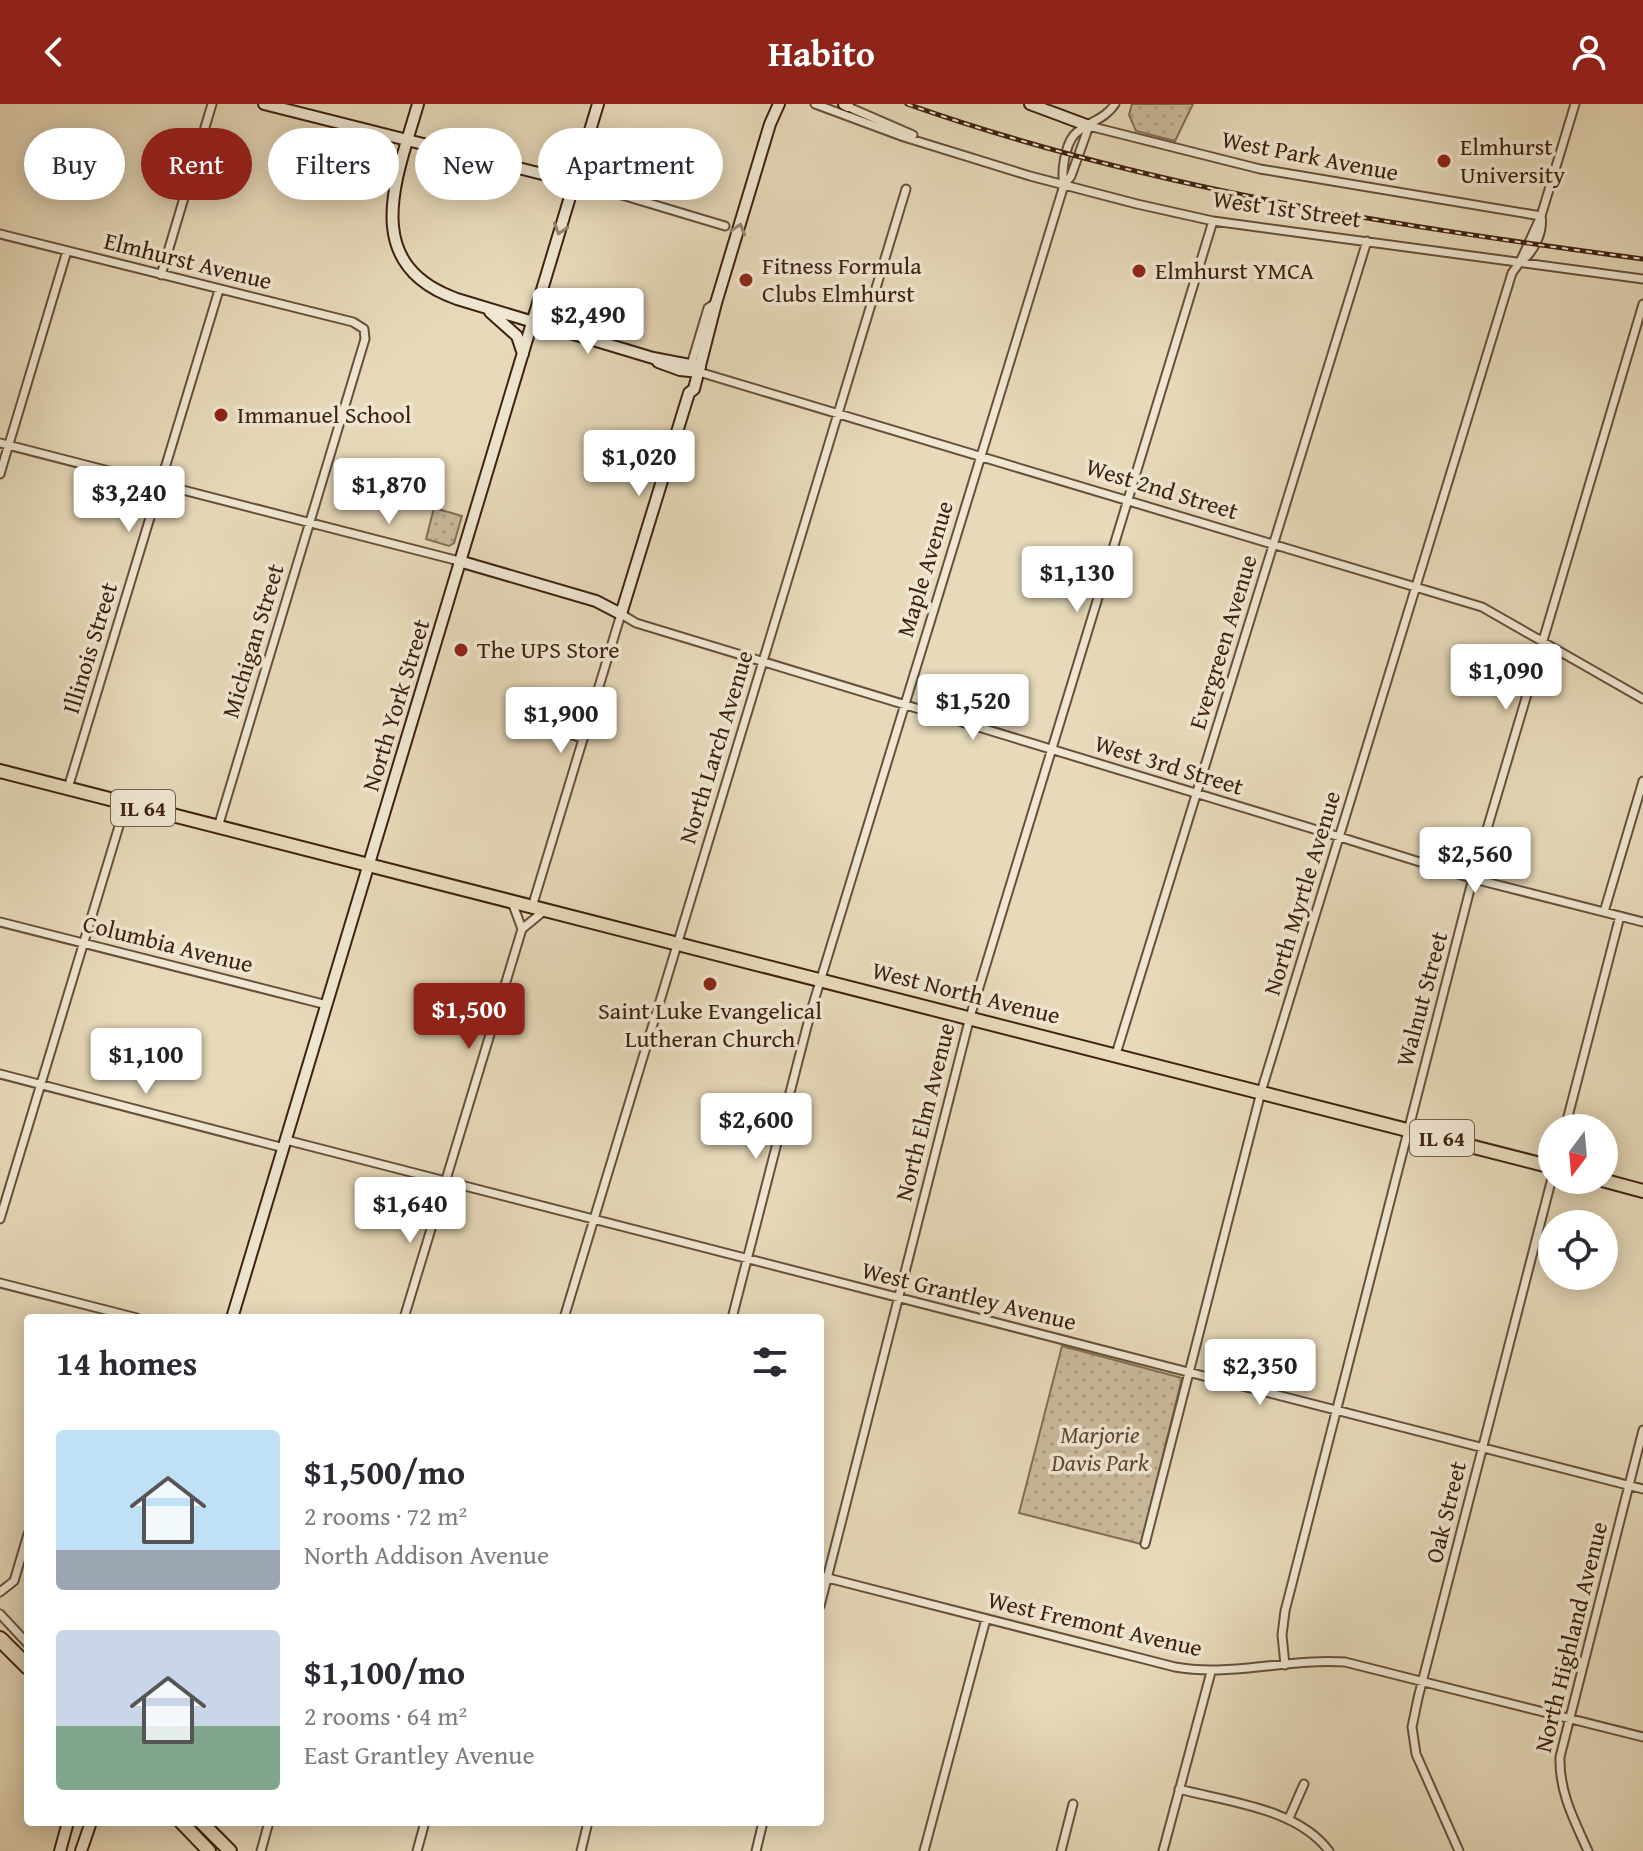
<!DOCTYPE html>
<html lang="en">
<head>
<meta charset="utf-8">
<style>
	:root { --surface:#fff; --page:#f2f2f3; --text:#2b2b33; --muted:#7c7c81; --accent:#8f2418 }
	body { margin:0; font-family:"Gentium Book Plus",serif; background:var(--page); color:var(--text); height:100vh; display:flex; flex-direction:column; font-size:30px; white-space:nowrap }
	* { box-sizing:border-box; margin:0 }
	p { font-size:26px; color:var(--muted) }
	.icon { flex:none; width:44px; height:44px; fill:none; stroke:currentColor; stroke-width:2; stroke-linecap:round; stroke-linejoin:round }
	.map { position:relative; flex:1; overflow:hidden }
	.details { position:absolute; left:24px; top:1210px; width:800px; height:512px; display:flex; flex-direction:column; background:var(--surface); border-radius:8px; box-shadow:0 4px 20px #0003 }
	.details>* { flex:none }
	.hud { position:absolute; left:24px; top:24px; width:800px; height:72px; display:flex; gap:16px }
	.needle { width:52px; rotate:196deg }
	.tools { position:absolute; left:1538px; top:1010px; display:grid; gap:16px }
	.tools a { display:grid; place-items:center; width:80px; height:80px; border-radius:50%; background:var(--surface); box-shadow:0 4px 20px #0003; font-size:40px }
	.price { position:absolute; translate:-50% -68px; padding:0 18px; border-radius:8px; background:#fff; color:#222; font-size:26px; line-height:52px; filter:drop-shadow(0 2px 4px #0008) }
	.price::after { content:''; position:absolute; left:50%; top:48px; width:24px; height:18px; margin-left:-12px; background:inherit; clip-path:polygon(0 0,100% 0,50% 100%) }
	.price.selected { background:var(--accent); color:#fff }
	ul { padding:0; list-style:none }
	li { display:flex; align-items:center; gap:24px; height:200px; padding:0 32px }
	li span { display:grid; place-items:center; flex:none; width:224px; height:160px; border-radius:8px; color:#555 }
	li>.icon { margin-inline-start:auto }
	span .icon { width:96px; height:96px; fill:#fffc; stroke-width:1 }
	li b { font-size:34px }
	h2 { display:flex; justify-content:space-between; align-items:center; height:96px; padding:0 32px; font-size:34px }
	.pill { padding:0 28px; border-radius:36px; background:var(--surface); box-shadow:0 4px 20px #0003; font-size:28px; line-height:72px }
	.pill.selected { background:var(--accent); color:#fff }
	header { display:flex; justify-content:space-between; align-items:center; height:104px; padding:0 32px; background:var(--accent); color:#fff; font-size:36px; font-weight:700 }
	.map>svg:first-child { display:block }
	.park { fill:url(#park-dots); stroke:#846e56; stroke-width:2 }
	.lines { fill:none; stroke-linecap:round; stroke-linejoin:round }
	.street-casing { stroke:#684f3a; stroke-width:11 }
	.secondary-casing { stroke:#3e210f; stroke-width:14 }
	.primary-casing { stroke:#3e210f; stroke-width:16 }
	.highway-casing { stroke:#3e210f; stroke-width:18 }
	.street { stroke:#efe7d2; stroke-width:7 }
	.secondary { stroke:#efe7d2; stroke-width:10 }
	.primary { stroke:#e7daba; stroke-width:12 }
	.highway { stroke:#e7daba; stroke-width:14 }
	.rail-casing { stroke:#3e210f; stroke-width:5 }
	.rail { stroke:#efe7d2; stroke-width:2; stroke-dasharray:6; stroke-linecap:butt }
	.oneway { stroke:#968470 }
	.poi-dot { fill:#8f2418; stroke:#efe7d2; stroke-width:3 }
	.labels { text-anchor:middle; stroke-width:7; stroke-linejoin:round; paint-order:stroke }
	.shield { fill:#efe7d2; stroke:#735c4a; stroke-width:2 }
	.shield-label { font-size:22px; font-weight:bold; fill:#3e210f }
	.poi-label { font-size:24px; fill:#3e210f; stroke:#efe7d2; text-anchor:start }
	.street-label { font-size:24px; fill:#3e210f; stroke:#efe7d2 }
	.park-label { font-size:24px; font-style:italic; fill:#614832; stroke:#efe7d2 }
</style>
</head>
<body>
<header><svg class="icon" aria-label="back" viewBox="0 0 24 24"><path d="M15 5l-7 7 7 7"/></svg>Habito<svg class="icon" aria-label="person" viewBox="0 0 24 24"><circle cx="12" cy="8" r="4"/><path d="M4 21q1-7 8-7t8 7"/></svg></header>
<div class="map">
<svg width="1643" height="1747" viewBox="0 0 1643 1747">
	<defs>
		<pattern id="park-dots" width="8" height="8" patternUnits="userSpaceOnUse" patternTransform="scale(2)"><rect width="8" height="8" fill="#cabb9d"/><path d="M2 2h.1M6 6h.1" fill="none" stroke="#afa086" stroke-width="1.8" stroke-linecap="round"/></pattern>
	</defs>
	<rect width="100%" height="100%" fill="#e7daba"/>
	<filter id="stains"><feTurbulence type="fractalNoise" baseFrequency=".0025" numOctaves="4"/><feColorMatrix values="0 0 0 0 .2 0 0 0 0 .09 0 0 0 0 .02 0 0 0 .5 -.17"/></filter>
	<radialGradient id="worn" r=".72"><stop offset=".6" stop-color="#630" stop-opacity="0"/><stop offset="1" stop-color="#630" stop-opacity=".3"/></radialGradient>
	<path class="park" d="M1132 0H1193L1175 37 1136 27 1129 11Z
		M434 404 462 412 454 439 449 442 426 435Z
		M1062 1242 1182 1274 1141 1440 1019 1409Z"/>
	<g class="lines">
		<defs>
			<path id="street" d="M815 0 904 33 1030 72 1137 100 1213 117 1643 175
				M844 1 913 31
				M1089 22 1260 65 1541 112
				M585 80 725 122
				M1064 81C1061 68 1065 42 1074 31 1086 18 1105 16 1115 0
				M0 130 353 218 364 225 365 235 218 723
				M1520 158C1533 150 1544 128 1541 112
				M161 171 212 0
				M691 261 708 204 716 199
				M699 268 1482 503 1643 595
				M0 339 459 457
				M0 370 67 147
				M534 619 582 634
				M68 684 219 186
				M532 803 621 510 636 519 1340 733 1474 775 1643 818
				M1604 808 1643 677
				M0 818 327 901
				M522 825 545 806
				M1116 950 1367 137
				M0 970 284 1044
				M1565 1024 1620 812
				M286 1036 1643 1385
				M0 1115 126 699
				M0 1179 137 1214
				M404 1214 522 825 512 798
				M564 1214 906 85
				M732 1214 811 907 1064 81 1071 72 1089 22
				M1145 1440 1261 988 1512 169 1520 158 1541 112 1575 0
				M820 1472 1175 1563C1232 1573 1288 1554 1345 1558L1643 1633
				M0 1488 14 1477 28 1430
				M820 1502 970 913 1213 117
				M0 1510 28 1540
				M1285 1561 1282 1531 1285 1507 1476 762 1643 200
				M1179 1685C1228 1698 1297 1704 1329 1747
				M1289 1714 1304 1680
				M261 1747 269 1718
				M417 1747 425 1718
				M581 1747 588 1718
				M756 1747 763 1718
				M924 1747 986 1515
				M1061 1747 1073 1700
				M1163 1747 1211 1568
				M1459 1747 1416 1650 1412 1623 1418 1594 1552 1074
				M1588 1747C1574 1716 1559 1688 1560 1653L1643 1326"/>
			<path id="secondary" d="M264 0 574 78
				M418 0C397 73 358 160 457 195L653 254 700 263
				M844 0 848 2
				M1030 0 1089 22
				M490 208 517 232 523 250
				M658 258 680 266 699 268
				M459 457 596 497 621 510 689 289 694 285 716 199 770 20 779 0
				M232 1214 598 0
				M60 1747 68 1718
				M81 1747 91 1718"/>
			<path id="primary" d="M0 667 1552 1063
				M1602 1076 1643 1087
				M181 1718 209 1747
				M201 1718 230 1747"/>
			<path id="highway" d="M0 1535 28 1563"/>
		</defs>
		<use href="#street" class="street-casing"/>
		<use href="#secondary" class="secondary-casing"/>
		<use href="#primary" class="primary-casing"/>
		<use href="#highway" class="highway-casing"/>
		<use href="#street" class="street"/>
		<use href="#secondary" class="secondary"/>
		<use href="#primary" class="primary"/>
		<use href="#highway" class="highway"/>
		<defs>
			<path id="rail" d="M907 0C1145 84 1394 122 1643 155"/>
		</defs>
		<use href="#rail" class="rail-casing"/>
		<use href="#rail" class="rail"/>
	</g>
	<defs><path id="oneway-chevron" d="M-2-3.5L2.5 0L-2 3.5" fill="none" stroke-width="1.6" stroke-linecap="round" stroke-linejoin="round" transform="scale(2)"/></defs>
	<g class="oneway">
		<use href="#oneway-chevron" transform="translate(560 125) rotate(107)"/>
		<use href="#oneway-chevron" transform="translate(739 125) rotate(-73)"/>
	</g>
	<g class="poi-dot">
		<circle cx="1444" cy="57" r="8"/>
		<circle cx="1139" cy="167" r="8"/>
		<circle cx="746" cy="176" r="8"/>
		<circle cx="221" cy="311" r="8"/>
		<circle cx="461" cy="546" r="8"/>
		<circle cx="710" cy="880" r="8"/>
	</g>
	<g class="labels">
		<g class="shield">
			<rect x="111" y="686" width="64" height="36" rx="6"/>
			<rect x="1410" y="1016" width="64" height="36" rx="6"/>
		</g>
		<g class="shield-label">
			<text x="143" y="712">IL 64</text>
			<text x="1442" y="1042">IL 64</text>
		</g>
		<g class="poi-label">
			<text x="1460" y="51">Elmhurst<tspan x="1460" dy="28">University</tspan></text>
			<text x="762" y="170">Fitness Formula<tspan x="762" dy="28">Clubs Elmhurst</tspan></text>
			<text x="1155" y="175">Elmhurst YMCA</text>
			<text x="237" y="319">Immanuel School</text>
			<text x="477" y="554">The UPS Store</text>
			<text x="710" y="915" text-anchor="middle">Saint Luke Evangelical<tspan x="710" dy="28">Lutheran Church</tspan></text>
		</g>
		<g class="street-label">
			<text transform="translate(1310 52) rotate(11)" y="8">West Park Avenue</text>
			<text transform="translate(1287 105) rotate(8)" y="8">West 1st Street</text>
			<text transform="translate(188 157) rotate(14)" y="8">Elmhurst Avenue</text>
			<text transform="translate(1162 385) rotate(17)" y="8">West 2nd Street</text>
			<text transform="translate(925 465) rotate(-73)" y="8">Maple Avenue</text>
			<text transform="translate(253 537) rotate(-73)" y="8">Michigan Street</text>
			<text transform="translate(1223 538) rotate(-73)" y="8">Evergreen Avenue</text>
			<text transform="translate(90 544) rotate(-73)" y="8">Illinois Street</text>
			<text transform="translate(396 601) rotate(-73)" y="8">North York Street</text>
			<text transform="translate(716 643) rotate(-73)" y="8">North Larch Avenue</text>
			<text transform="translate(1169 661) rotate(17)" y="8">West 3rd Street</text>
			<text transform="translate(1302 789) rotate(-73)" y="8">North Myrtle Avenue</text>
			<text transform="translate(168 840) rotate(14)" y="8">Columbia Avenue</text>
			<text transform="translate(966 889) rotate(14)" y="8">West North Avenue</text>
			<text transform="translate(1422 895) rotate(-75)" y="8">Walnut Street</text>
			<text transform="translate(925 1008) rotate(-76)" y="8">North Elm Avenue</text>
			<text transform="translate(969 1192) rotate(14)" y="8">West Grantley Avenue</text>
			<text transform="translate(1446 1408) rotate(-76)" y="8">Oak Street</text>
			<text transform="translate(1095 1520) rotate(13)" y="8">West Fremont Avenue</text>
			<text transform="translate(1571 1533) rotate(-76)" y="8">North Highland Avenue</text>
		</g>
		<g class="park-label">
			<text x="1100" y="1339">Marjorie<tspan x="1100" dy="28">Davis Park</tspan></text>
		</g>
	</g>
	<rect width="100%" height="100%" filter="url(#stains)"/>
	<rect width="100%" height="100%" fill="url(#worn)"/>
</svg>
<div class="tools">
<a><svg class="needle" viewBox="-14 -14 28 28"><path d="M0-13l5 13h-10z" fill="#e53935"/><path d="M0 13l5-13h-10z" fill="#7c7c81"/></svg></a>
<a><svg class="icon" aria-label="locate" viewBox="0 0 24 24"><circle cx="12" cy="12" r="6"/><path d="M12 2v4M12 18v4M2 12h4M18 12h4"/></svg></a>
</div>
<b class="price" style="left:588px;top:252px">$2,490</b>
<b class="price" style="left:639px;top:394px">$1,020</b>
<b class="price" style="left:389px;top:422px">$1,870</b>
<b class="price" style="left:129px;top:430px">$3,240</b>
<b class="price" style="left:1077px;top:510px">$1,130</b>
<b class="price" style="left:1506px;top:608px">$1,090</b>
<b class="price" style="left:973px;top:638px">$1,520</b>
<b class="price" style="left:561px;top:651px">$1,900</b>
<b class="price" style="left:1475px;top:791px">$2,560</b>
<b class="price selected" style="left:469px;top:947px">$1,500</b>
<b class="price" style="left:146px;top:992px">$1,100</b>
<b class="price" style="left:756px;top:1057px">$2,600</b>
<b class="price" style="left:410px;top:1141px">$1,640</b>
<b class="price" style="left:1260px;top:1303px">$2,350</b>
<div class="hud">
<a class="pill">Buy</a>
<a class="pill selected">Rent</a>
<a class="pill">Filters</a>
<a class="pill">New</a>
<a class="pill">Apartment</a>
</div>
<section class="details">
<h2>14 homes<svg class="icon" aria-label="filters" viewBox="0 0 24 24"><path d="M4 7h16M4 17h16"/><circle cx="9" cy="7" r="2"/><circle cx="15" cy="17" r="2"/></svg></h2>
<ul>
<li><span style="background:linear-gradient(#bfe0f5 75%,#9aa5b1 0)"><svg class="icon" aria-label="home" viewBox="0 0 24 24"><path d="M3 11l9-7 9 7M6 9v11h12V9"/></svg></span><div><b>$1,500/mo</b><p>2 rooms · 72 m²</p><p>North Addison Avenue</p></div></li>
<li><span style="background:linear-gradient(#c9d6e8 60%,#7fa58c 0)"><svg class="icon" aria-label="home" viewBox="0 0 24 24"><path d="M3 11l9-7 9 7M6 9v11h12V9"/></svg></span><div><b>$1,100/mo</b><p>2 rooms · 64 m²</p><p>East Grantley Avenue</p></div></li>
</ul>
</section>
</div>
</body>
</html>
